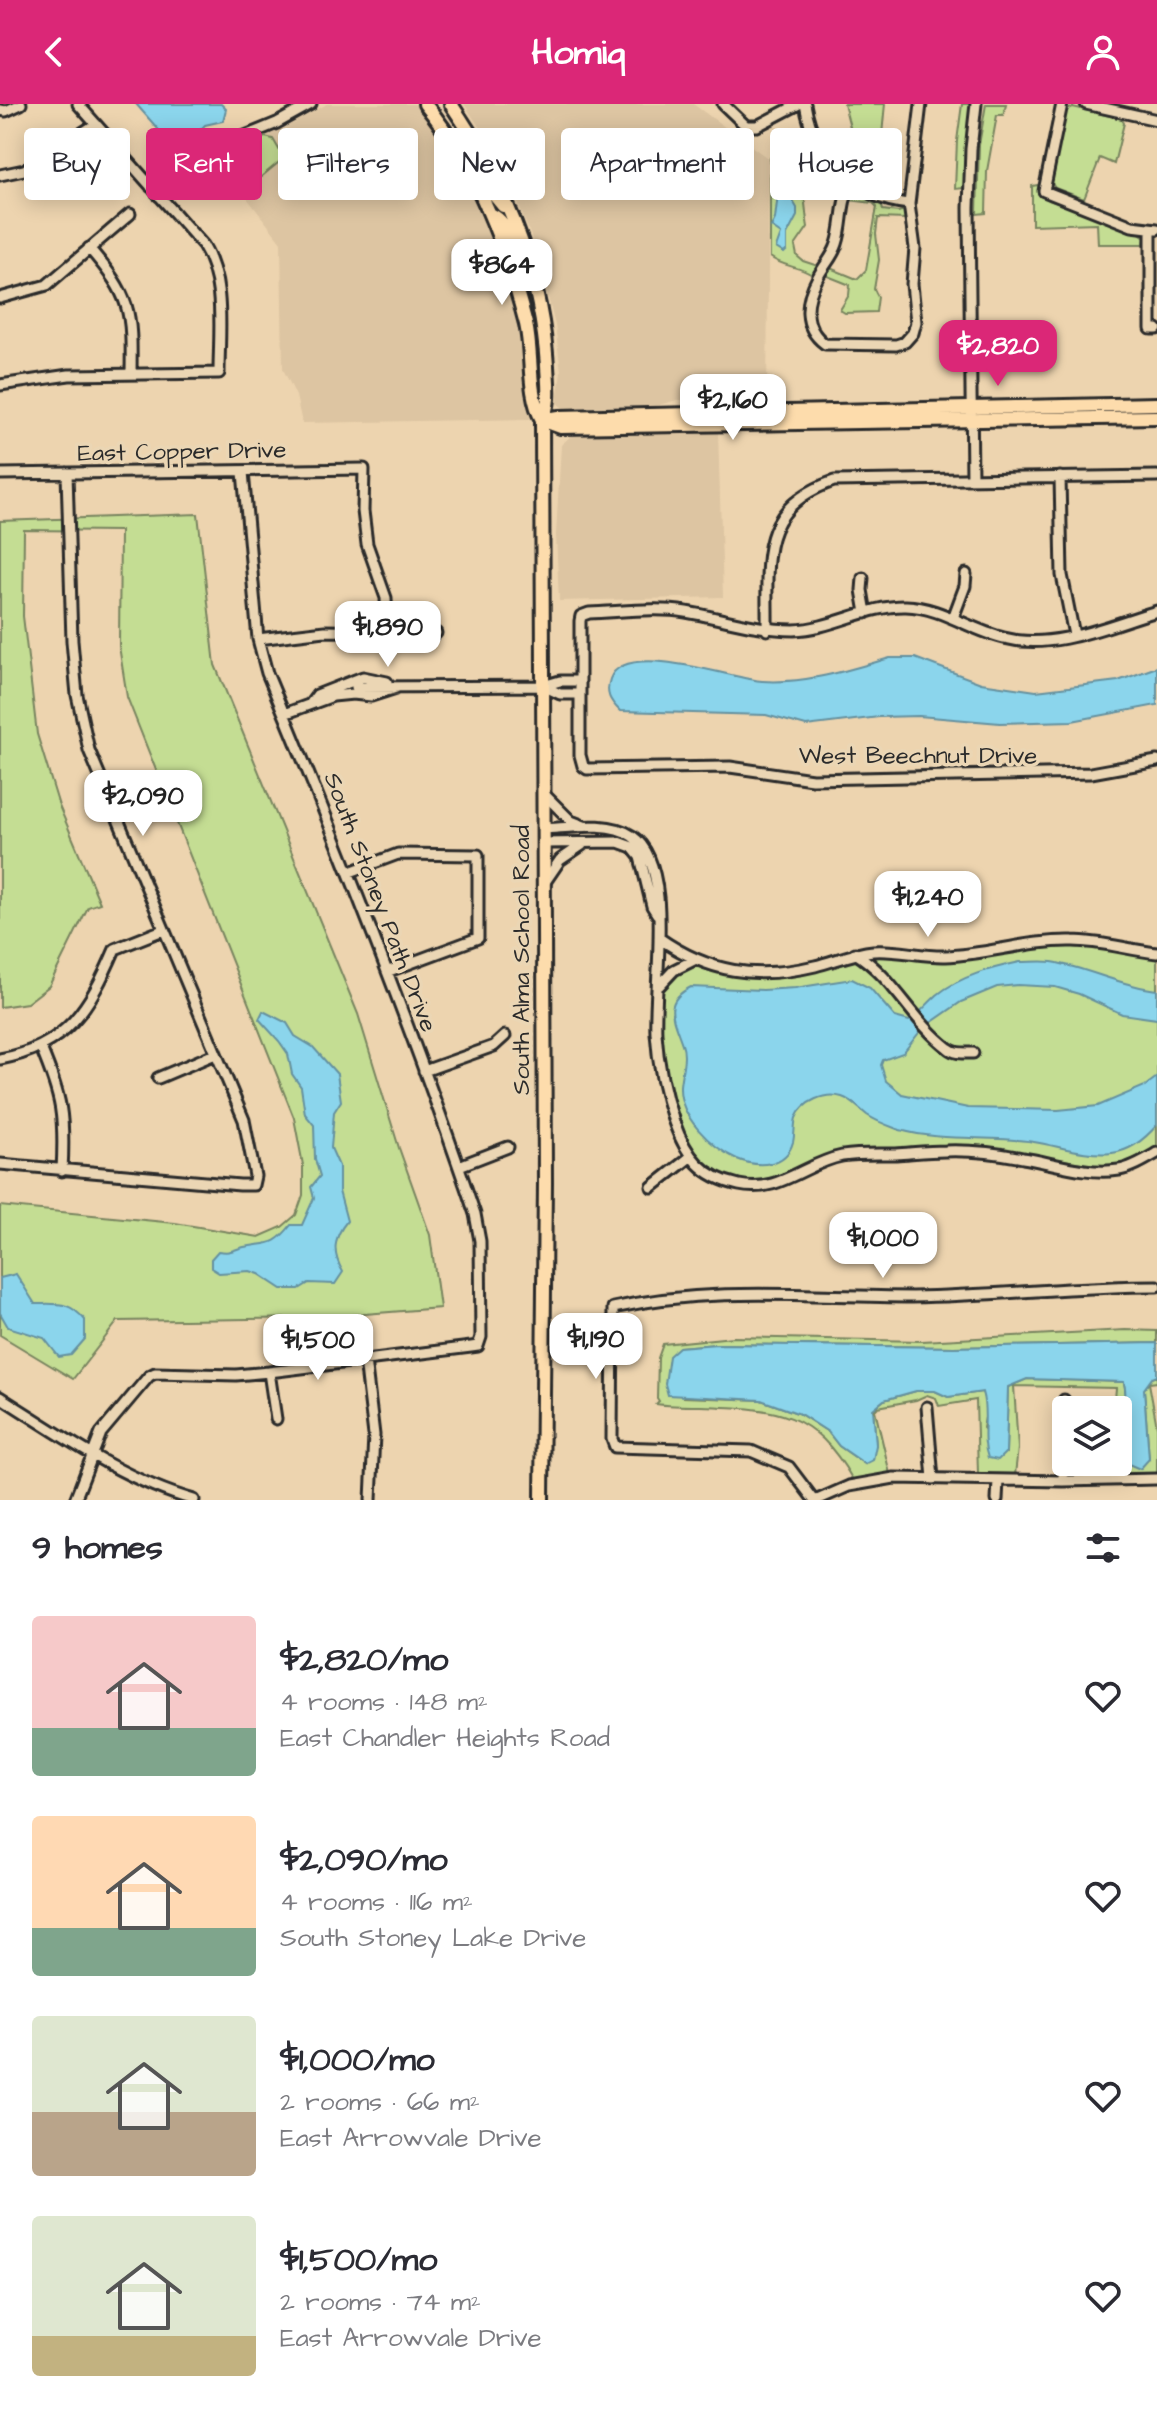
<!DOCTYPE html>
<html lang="en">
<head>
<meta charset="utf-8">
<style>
	:root { --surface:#fff; --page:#f2f2f3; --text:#2b2b33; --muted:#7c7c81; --accent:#db2777 }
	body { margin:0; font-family:"Architects Daughter",sans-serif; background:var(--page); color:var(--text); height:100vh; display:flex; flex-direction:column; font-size:30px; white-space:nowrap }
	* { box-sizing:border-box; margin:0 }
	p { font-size:26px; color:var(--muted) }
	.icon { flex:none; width:44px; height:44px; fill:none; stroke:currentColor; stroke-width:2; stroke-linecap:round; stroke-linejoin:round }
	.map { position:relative; height:1396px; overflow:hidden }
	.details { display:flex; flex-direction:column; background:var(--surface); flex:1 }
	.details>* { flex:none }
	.hud { position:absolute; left:24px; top:24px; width:1110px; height:72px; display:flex; gap:16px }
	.tools { position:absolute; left:1052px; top:1292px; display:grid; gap:16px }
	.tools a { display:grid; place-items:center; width:80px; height:80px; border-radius:8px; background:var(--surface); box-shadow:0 4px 20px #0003; font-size:40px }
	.price { position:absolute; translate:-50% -68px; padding:0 18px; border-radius:16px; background:#fff; color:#222; font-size:26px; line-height:52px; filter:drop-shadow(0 2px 4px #0008) }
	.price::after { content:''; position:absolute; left:50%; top:48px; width:24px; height:18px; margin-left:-12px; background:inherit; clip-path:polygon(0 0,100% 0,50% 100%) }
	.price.selected { background:var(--accent); color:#fff }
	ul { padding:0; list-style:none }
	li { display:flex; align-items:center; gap:24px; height:200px; padding:0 32px }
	li span { display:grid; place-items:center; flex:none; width:224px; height:160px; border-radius:8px; color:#555 }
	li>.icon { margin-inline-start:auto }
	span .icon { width:96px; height:96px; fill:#fffc; stroke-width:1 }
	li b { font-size:34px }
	h2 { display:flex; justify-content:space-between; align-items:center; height:96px; padding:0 32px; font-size:34px }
	.tag { padding:0 28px; border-radius:8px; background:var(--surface); box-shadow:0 4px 20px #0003; font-size:28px; line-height:72px }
	.tag.selected { background:var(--accent); color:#fff }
	header { display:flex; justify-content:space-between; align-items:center; height:104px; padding:0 32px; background:var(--accent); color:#fff; font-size:36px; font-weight:700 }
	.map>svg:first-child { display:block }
	.built { fill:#ddc5a2 }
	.green { fill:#c4dd93; stroke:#78845f; stroke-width:2 }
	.water { fill:#8bd5ec; stroke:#65919f; stroke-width:2 }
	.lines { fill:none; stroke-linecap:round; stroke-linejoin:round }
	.minor-casing { stroke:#2b2b2b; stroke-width:15 }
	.major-casing { stroke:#2b2b2b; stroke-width:18 }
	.minor { stroke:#ebd6b4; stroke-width:9 }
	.major { stroke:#fddcac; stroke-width:12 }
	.labels { text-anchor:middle; stroke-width:7; stroke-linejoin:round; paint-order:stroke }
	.street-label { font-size:24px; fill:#2b2b2b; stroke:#ebd6b4 }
</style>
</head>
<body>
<header><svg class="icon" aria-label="back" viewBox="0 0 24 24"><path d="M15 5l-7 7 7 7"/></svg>Homiq<svg class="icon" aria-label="person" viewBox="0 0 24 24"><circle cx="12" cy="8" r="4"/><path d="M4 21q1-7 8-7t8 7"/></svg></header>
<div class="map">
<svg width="1157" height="1396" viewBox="0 0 1157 1396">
	<rect width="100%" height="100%" fill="#edd4af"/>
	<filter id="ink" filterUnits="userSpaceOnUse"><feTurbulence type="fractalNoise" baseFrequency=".0125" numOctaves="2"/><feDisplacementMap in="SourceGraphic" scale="16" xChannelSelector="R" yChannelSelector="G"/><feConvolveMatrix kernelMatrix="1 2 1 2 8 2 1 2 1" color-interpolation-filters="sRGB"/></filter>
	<g filter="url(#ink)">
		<path class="built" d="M327 0H417L440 29 490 124 506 174 522 230 530 315 302 319 296 292 283 265 281 138 216 54 283 25Z
			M464 0H693L769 55 767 295 677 296 652 303 563 304 557 299 561 267 555 221 535 143 514 89 480 24Z
			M718 327 723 493 559 497 556 431 561 341 573 330Z"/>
		<path class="green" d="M844 0H885C882 28 881 52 875 80L845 57 833 41 827 43 824 38 851 27Z
			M962 0H972L965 45 964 84 955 85 957 37Z
			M986 0H1006L1003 11H997L987 67 986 109 977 110 979 41Z
			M1073 3 1122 15 1124 19 1114 60 1100 54 1084 95 1055 84 1051 78 1066 7Z
			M265 33 273 35 284 54 250 82 234 54 235 47Z
			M778 51C808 62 803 98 808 123L795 142 797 152 803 157 818 162 812 171C799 162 783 163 770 153V54Z
			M1038 81 1041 90 1049 96 1138 128 1145 133 1144 140H1098L1097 119 1032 121V82Z
			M858 89 881 99 883 106 898 108 905 106 906 115 878 114 876 130 879 156 874 185 878 193 876 208 845 209 840 206 849 191 850 181 825 171 830 164 857 175 866 166 877 103 873 99 849 96 852 91Z
			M198 410 215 561 358 910 399 1044 430 1131 440 1204 314 1214 118 1217 73 1275 0 1231V1102L175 1119 259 1133 282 1123 296 1111 303 1091V1061L294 1014 127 593 119 542 120 427 24 426 23 512 37 630 59 702 100 799 88 803 49 882 27 899 0 903V417Z
			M1082 841 1157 853V1043L1123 1060 1099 1062 982 1042H930L841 1048 759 1078 733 1075 712 1066 693 1047 683 1029 669 984 662 938 661 894 667 879 680 868 697 862 733 871 777 873 852 855 879 851 947 857 998 851 1032 843Z
			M1125 1226 1157 1227V1239L954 1243 717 1240 680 1243 684 1293 761 1296 800 1310 828 1328 839 1342 865 1360 876 1341 873 1305 884 1296 916 1287H935L948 1293 982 1288 987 1303 983 1324 1006 1348 1008 1283 1027 1275 1124 1278 1126 1290 1121 1345 1149 1355 1144 1285 1152 1274 1157 1272V1278L1149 1279 1157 1323V1369L1112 1371 1111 1358H1118V1306H1114L1116 1284 1014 1282 1018 1344 1015 1371 978 1370 976 1296 939 1302 936 1294 927 1291 916 1296 878 1303 875 1306 890 1370 853 1376C812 1304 775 1305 700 1302 686 1302 670 1302 656 1300L659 1297 657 1294 658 1254 663 1240 733 1233 922 1237Z"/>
		<path class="water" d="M136 0H221L226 5 223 17 205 21 189 38 171 40Z
			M785 66 790 71 787 87 797 104V112L787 131V146L784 149 776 144 781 130 771 123 775 115 777 98 776 79 779 70Z
			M890 554H915L981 579 1036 587 1118 577 1157 563V601L1072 617 1000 619 919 612 879 613 806 622 766 611 620 607C610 597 605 590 610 575 624 535 733 575 762 577 806 580 848 566 890 554Z
			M1020 858C1031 858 1042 857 1052 858 1088 864 1121 882 1157 886V915L1122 910 1079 890 1055 883 1018 881 997 883 961 898 922 925 903 949 883 956 881 961 886 977 902 990 968 1004 1058 1006 1098 1002 1145 982 1157 973V1021C1145 1035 1131 1047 1112 1049 1086 1052 1059 1042 1034 1038 990 1031 943 1038 900 1026 889 1022 877 1018 867 1011 859 1005 852 996 842 993 825 988 803 997 796 1014 794 1021 795 1030 793 1038 786 1063 758 1064 737 1055 711 1043 679 1013 680 982 681 968 687 953 682 940 674 916 661 898 691 883L763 886 795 884 852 875 870 884 895 913 909 917C920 909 927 900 937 891 960 872 992 864 1020 858Z
			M263 907 287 919 295 932 313 943 337 970 341 997 334 1008 331 1044 339 1062V1087L347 1117C333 1134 332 1149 343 1168L335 1180 309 1179 299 1185H282L259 1170 250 1167 219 1169 211 1164V1155L218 1147C232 1149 232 1146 244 1143 269 1138 274 1143 291 1121H302L314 1094 311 1083 320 1072 315 1055 314 1021 305 1010 301 983 292 970 288 950 279 937 259 915Z
			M16 1170 35 1200C59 1200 69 1197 85 1216V1235L71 1251 59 1253 44 1234 8 1223 0 1209V1174Z
			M1157 1239V1272L1152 1274 1144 1285 1149 1355 1140 1365 1126 1359C1116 1332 1130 1305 1124 1278L1027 1275 1008 1283 1006 1348 998 1356 988 1354C980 1332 989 1310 982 1288L948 1293 935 1287H916L884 1296 873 1305 876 1341 873 1356 865 1360 839 1342 828 1328 800 1310 761 1296 668 1291 665 1280 669 1252 679 1243 717 1240 954 1243Z"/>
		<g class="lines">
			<defs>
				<path id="minor" d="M723 0 746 22H757L799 0
					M805 0C814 54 855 95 909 100
					M1062 0 1044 87 1132 122 1157 125
					M1086 0 1157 16
					M0 6 6 7 21 0
					M0 71 24 66 96 20
					M851 80C840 100 844 119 837 140 833 153 824 161 818 173 805 197 802 223 825 240L896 241 905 238 913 229 916 218 912 180 915 144 909 100 921 0
					M151 83 193 51 204 49 277 19 311 0
					M159 92 201 59 204 49
					M1151 125V225H1157
					M89 144C131 193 132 206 131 270
					M0 194 47 181 130 110
					M0 281 69 271 219 269C219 227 226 178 203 141L78 0
					M0 370 364 365 363 407 367 440 386 494 387 527
					M1060 373 1062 471 1074 531
					M972 375 969 104 971 45 976 0
					M863 474 862 486 866 509
					M1157 507C1109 521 1054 547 1004 534 970 526 941 503 906 502 868 501 832 525 794 526 757 526 722 514 686 508 656 503 620 508 589 509L581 512 580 517V651L583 662 587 665 730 663 812 675 1091 669 1157 657
					M953 514 965 482 966 470
					M767 526C768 457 756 404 834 377L1157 372
					M258 535 325 527 436 529
					M543 582 560 590H580
					M356 583 543 582 560 577H580
					M311 599 317 591 363 573 387 578
					M284 610 333 592 353 590 371 592 396 584
					M543 689 571 717 584 722
					M543 725C569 724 609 716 632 732 676 762 653 880 656 929 658 960 664 989 674 1018 686 1052 702 1073 739 1081 779 1090 805 1059 842 1052 860 1049 878 1050 896 1050 912 1049 928 1047 945 1047 971 1046 997 1049 1023 1054 1054 1059 1087 1071 1119 1066 1132 1064 1145 1056 1157 1049
					M543 739 618 738 632 743 640 753 652 802 657 810
					M350 768 398 750 478 751V834L389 867
					M545 778 560 756 582 741
					M659 834C709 869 756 876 815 862 835 857 853 849 873 847 897 845 922 853 946 852 989 850 1030 836 1073 837 1101 837 1129 846 1157 849
					M855 849C894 873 912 917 948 944 955 950 964 949 973 949
					M659 882 674 866 694 856
					M41 944C62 994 65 1012 62 1067
					M0 955C67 943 90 903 115 845L163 826
					M424 967 494 942 505 932
					M158 974 215 950
					M0 1060 240 1081H253L255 1072 244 1016 89 646 77 591 72 537 67 369
					M459 1062 508 1043
					M652 1083 689 1054
					M365 1256 374 1331 371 1396
					M269 1268 276 1315
					M0 1293C62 1332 123 1376 194 1396
					M927 1303 933 1375
					M1063 1377 1064 1296
					M75 1396 101 1329 149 1272 155 1269 236 1271 269 1268 471 1243 478 1242 481 1233 480 1137 475 1110C413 927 342 748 267 569L258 535 243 368
					M814 1396 789 1363 751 1347 615 1343 612 1335 613 1204C715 1182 810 1193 912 1193 994 1192 1075 1182 1157 1182
					M817 1396 849 1382 894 1374 1063 1377 1157 1375
					M997 1396 998 1376"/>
				<path id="major" d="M425 0C477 64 506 142 526 220 533 251 527 288 542 316L545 1079 542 1396
					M451 0C504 78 541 167 547 262 548 282 551 299 542 316
					M465 54 480 67 494 91 503 102
					M492 111C509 119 509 141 524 151
					M542 316 561 323 1157 313
					M542 316 559 313 1157 300"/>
			</defs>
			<use href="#minor" class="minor-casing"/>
			<use href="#major" class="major-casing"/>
			<use href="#minor" class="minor"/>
			<use href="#major" class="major"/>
		</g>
	</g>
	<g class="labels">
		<g class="street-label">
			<text transform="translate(182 347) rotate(-1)" y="8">East Copper Drive</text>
			<text x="918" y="659">West Beechnut Drive</text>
			<text transform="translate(381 798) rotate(69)" y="8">South Stoney Path Drive</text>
			<text transform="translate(521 856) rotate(-90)" y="8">South Alma School Road</text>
		</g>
	</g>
</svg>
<div class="tools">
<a><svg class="icon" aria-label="layers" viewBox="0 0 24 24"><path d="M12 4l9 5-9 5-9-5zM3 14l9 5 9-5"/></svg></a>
</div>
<b class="price" style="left:502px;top:203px">$864</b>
<b class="price selected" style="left:998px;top:284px">$2,820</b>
<b class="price" style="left:733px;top:338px">$2,160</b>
<b class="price" style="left:388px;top:565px">$1,890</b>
<b class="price" style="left:143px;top:734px">$2,090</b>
<b class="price" style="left:928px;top:835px">$1,240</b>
<b class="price" style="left:883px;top:1176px">$1,000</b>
<b class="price" style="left:596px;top:1277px">$1,190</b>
<b class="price" style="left:318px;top:1278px">$1,500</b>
<div class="hud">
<a class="tag">Buy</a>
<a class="tag selected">Rent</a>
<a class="tag">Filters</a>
<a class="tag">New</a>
<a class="tag">Apartment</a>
<a class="tag">House</a>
</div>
</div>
<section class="details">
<h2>9 homes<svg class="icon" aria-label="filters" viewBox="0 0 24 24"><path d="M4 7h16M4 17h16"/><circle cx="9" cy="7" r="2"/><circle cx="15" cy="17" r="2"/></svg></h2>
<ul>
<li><span style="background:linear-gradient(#f6c9c9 70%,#7fa58c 0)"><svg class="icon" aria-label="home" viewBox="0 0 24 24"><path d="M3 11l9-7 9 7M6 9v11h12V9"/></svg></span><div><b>$2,820/mo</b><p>4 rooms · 148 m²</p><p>East Chandler Heights Road</p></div><svg class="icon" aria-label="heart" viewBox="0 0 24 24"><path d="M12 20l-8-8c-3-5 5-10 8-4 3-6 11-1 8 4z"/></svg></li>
<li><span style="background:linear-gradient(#ffd9b3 70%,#7fa58c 0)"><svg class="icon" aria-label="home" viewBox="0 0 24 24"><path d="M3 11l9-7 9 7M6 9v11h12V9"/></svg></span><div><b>$2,090/mo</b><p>4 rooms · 116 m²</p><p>South Stoney Lake Drive</p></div><svg class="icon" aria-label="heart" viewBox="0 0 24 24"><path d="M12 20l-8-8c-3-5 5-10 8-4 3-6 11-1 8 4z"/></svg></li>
<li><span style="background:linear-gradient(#dfe7d0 60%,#b9a48a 0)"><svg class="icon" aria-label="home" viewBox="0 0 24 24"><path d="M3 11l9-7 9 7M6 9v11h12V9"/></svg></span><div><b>$1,000/mo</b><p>2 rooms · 66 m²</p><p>East Arrowvale Drive</p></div><svg class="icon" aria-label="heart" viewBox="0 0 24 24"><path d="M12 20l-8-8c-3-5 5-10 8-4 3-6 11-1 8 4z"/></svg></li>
<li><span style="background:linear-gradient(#dfe7d0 75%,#c2b280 0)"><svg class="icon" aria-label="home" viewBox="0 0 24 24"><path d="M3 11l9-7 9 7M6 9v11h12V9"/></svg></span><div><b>$1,500/mo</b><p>2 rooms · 74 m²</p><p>East Arrowvale Drive</p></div><svg class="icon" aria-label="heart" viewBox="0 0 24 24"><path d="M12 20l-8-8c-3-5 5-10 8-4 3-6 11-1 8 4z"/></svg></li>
</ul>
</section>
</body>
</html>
